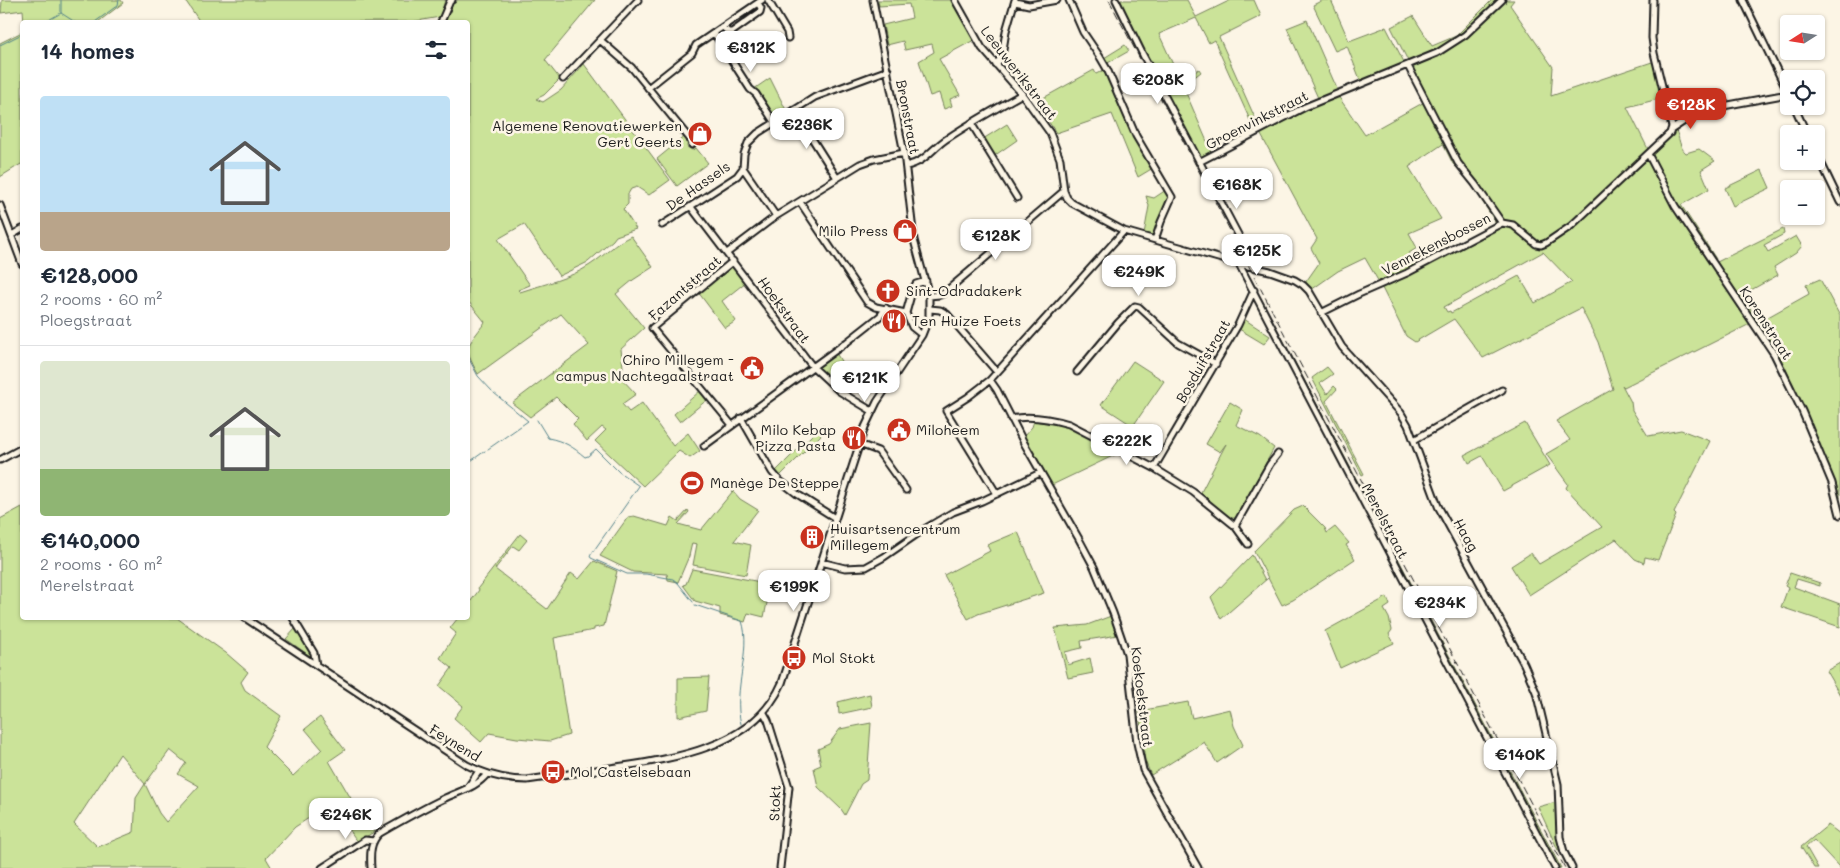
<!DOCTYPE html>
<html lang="en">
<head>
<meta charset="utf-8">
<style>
	:root { --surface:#fff; --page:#f6f6f7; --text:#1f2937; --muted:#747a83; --line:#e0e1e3; --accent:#c8321e }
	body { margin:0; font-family:Mali,sans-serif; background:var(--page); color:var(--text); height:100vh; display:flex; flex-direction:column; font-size:19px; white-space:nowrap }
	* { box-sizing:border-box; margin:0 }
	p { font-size:16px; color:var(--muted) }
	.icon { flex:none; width:28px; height:28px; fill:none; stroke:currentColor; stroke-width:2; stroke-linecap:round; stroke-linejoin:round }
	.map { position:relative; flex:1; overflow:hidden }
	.details { position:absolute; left:20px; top:20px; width:450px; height:600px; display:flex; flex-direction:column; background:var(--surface); border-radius:5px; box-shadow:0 1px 4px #0004 }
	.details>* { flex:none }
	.needle { width:32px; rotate:258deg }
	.tools { position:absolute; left:1780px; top:15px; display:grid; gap:10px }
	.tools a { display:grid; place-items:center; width:45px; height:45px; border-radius:5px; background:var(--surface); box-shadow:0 1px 4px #0004; font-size:25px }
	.price { position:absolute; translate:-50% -42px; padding:0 11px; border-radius:10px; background:#fff; color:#222; font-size:16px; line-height:32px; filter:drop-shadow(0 1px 2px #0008) }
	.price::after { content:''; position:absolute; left:50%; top:30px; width:15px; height:11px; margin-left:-8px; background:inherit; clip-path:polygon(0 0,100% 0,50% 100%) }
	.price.current { background:var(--accent); color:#fff }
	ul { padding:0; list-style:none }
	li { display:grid; align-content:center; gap:10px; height:265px; padding:0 20px }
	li+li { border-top:1px solid var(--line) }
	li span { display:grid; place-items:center; height:155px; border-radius:5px; color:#555 }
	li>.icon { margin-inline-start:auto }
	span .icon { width:90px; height:90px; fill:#fffc; stroke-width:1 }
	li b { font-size:21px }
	h2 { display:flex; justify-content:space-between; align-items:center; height:60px; padding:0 20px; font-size:21px }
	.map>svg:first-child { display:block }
	.green { fill:#cbe399; stroke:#74805a; fill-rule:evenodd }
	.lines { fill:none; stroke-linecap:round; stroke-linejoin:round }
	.stream { stroke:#53828a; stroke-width:1 }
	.minor-casing { stroke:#1c1c1c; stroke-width:9 }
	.minor { stroke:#fcf5e5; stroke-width:5 }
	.rail { stroke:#1c1c1c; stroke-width:1; stroke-dasharray:8 4; stroke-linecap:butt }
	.labels { text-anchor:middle; stroke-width:5; stroke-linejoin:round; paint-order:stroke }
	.street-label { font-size:14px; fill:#1c1c1c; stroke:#fcf5e5 }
	.poi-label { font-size:14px; fill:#1c1c1c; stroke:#fcf5e5; text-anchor:start }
</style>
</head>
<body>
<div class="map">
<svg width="1840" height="868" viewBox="0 0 1840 868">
	<rect width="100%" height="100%" fill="#fcf5e5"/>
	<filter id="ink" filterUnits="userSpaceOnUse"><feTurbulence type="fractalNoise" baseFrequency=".02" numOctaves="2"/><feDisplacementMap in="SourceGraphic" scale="10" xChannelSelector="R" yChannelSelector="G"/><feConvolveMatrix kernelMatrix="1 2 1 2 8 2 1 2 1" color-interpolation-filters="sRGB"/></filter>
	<g filter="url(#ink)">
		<path class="green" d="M2 0H121L123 3 98 22H24L23 10 1 13Z
			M185 0H445L440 17 411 22H200Z
			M458 0H595L545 60 560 79 544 95 536 99 543 102 561 90 584 64 670 180 649 195 637 187 631 189 628 194V204L623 209 636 229 616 236 613 240 588 262 559 276 524 224 498 239 530 285 518 290 520 292C544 284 569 279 590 265 604 256 615 243 631 236L653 267 633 280 616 294 644 328 621 349 623 367 621 378 636 394 622 404 629 412 642 403 673 446 688 433 700 451 690 458 679 451 643 486 595 441 606 430 602 427 587 441 573 424 578 419 556 397 530 417 512 403 589 345 561 314 478 374C462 345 467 348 485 322L468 301V22H444L451 5Z
			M878 0H951L974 40 939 59 960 95 950 99 952 106 944 109 939 93 930 96 919 61 934 52 932 44 905 50 903 41 887 45 883 25 912 18 909 4 879 6Z
			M1118 0H1187L1196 17 1231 0H1254L1261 16 1219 37 1259 127 1254 129 1214 40 1209 43 1196 18 1159 34 1181 82 1199 69 1201 72 1183 86 1212 153 1200 157 1197 155 1139 45 1141 43Z
			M1323 0H1331L1349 41 1386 27 1405 64 1361 82 1347 46 1335 51 1313 5Z
			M1492 0H1514L1510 5 1553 67 1551 96 1655 61 1663 98 1627 107 1651 155 1676 131C1680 139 1679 147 1686 153L1699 149 1715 161 1701 170 1709 189 1681 205 1716 259 1714 261 1678 206 1647 153 1584 212 1587 215 1648 159 1671 202 1752 323 1624 387 1622 385 1631 402 1632 410 1648 436 1681 430 1710 441 1674 513 1676 515 1658 560 1645 557 1644 563 1635 559 1616 539 1529 595 1511 566 1531 553 1539 564 1602 527 1566 488 1568 484 1546 454 1570 440 1556 421 1613 389 1598 342 1581 308 1483 358 1454 319 1415 342 1406 336 1380 284 1365 258 1338 271 1311 290 1305 283 1319 263 1311 248 1317 239 1260 133 1338 96 1365 135 1428 100 1412 68 1435 57 1433 51 1408 61 1391 27 1413 16 1432 46 1456 36ZM1443 144 1453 164 1468 179 1496 223 1416 264 1409 253 1417 248 1409 233 1441 219 1409 167ZM1543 252 1572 282 1535 303 1519 276 1451 313 1450 311 1447 312 1444 307Z
			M1307 20 1338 91 1318 98 1287 28Z
			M22 32V165L21 164 0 177V43Z
			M1125 45 1129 51 1106 64 1104 58Z
			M1094 70 1096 74 1104 70 1131 133 1153 168 1138 177 1112 114 1056 133 1036 102Z
			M770 78 787 112 775 120 758 93 754 89Z
			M1007 124 1017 140 994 156 983 139Z
			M685 136 688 140 687 147 692 150 696 148 708 163 677 186 657 159Z
			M1762 170 1770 188 1733 206 1725 188Z
			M1166 190 1170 196 1156 232 1150 236 1144 234 1149 206 1146 196 1154 198Z
			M1783 229 1784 234 1764 245 1768 252 1796 236 1802 246 1796 253 1774 267 1778 275 1742 295 1759 322 1809 294 1806 285 1820 279 1840 316V498L1835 481 1785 367 1758 323H1757L1715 263Z
			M732 264 746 282 722 301 736 321 725 328 698 292Z
			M1244 319 1270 336 1264 344 1239 329Z
			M1280 334 1561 868H1557L1279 338Z
			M836 353 855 384 847 394 823 374 819 369 820 363Z
			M1133 361 1164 381 1133 426 1101 405Z
			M1327 367 1333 374 1320 383 1327 394 1334 386 1337 389 1326 401 1364 474 1362 475 1312 378Z
			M701 390 708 399 680 422 674 414Z
			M1230 402 1243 410 1236 425 1260 437 1274 448 1236 518H1231L1200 494 1226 444 1220 452 1206 444Z
			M1034 421 1066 426 1119 453 1052 485 1024 436 1032 427Z
			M1525 423 1550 465 1503 491 1482 456 1469 463 1465 455Z
			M823 424 827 429 780 476 776 471Z
			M733 491 740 499 758 510 734 541 751 545 746 575 693 565 697 544 692 543 689 556 678 582 668 580 667 574 633 572 600 556 628 517 634 516 668 526 672 517 678 521 688 510 689 512 678 524 701 530Z
			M1303 506 1325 528 1327 533 1335 527 1349 543 1346 545 1355 559 1293 600 1282 605 1268 578 1221 619 1211 597 1252 555 1265 580 1268 578 1254 551 1294 510Z
			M22 507V618H177L226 653 248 672 241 682 245 690 281 716 264 747 293 776 322 749 305 729 320 717 345 750 329 761 356 807 374 832 357 842 338 814H317L312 816 295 827 266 858 272 868H0V519ZM170 750 186 763 178 774 199 786 166 822 159 813 145 784ZM120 754 145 784 136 798 134 832 98 847 74 824Z
			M1018 532 1044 593 978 614 968 619 944 575 990 551 987 545Z
			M520 534 527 540 519 550 513 546 495 569 547 609 571 573 579 579 594 561 617 571 604 626 594 628V630L554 638 569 735 550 741 517 738 489 733 481 742 454 718 463 706 439 686 452 668 440 658 456 633 450 628 458 618H468V605L479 590 478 588Z
			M692 569 771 584 764 617 748 613 745 622 720 615V608L695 601 683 585 686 584Z
			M1790 573 1820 583V586L1797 579 1794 587 1840 604V627L1781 607 1788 588 1785 586Z
			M1387 597 1390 605 1384 609 1389 618 1392 630 1389 634 1394 643 1340 668 1325 631Z
			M1111 616 1118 635 1081 641 1082 648 1065 652 1068 665 1090 658 1093 673 1068 678 1055 628 1087 625Z
			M296 628 312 653 310 656 286 639Z
			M1840 663V695L1826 671Z
			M709 677 706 711 678 717V678Z
			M870 694 872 707 839 714 838 702Z
			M1188 702 1192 718 1230 709 1234 726 1243 745 1217 763 1204 742 1151 775 1145 761 1139 711Z
			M871 723 867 780 861 784 845 815 841 809 818 787 814 768 821 765 818 749 829 744 840 729Z
			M1556 802 1557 835 1561 849 1558 850 1538 807Z
			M1828 825 1840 834V868L1814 840 1806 847 1818 868H1814L1801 847Z"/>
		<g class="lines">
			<path class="stream" d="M61 0V13L75 22
				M45 22 61 13
				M95 22 118 5 119 0
				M0 45 22 34
				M468 357 478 376 492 391
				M537 420 548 438C564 441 573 447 585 457L588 456 596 449 619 472 639 486 590 556 591 558 627 574H646L673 579 678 583 693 602
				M488 449 528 421 494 393
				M468 463 485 451
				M695 605 742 621C752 651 732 689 741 724"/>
			<defs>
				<path id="minor" d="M768 0 787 32 788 38
					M955 0 982 48 1022 94 1050 133 1060 159 1064 191 1067 198 1072 203 1124 231 1239 264 1270 271 1295 280 1303 285 1309 291 1342 347 1401 413 1408 425 1438 506 1524 664 1536 692 1558 784 1560 837 1564 852 1572 868
					M1069 0 1083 32 1100 57 1107 69 1136 136 1172 197 1161 222 1155 240
					M1116 0 1143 55 1252 261 1254 267
					M1743 0 1789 95
					M1015 2 1029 5 1057 0
					M441 22 450 1 452 0
					M723 27 728 32H732L760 12 761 8 758 3
					M714 33 750 89 756 94 774 122
					M600 40 632 68 690 139 692 145
					M996 65 1002 56 1006 31 1015 0
					M563 79 638 0
					M648 88 692 53 696 45 762 0
					M1794 106 1807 134
					M794 110 837 178
					M1669 116 1788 94
					M971 123 1017 198
					M1671 130 1698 112
					M1816 152 1840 202
					M1648 154 1675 206 1774 354 1802 411 1832 483 1840 515
					M1199 162 1305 107 1437 53 1465 35 1502 0
					M906 166C926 162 932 148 948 138 972 122 997 108 1022 94
					M743 168 776 216
					M800 202 867 302 876 307 906 313
					M0 205 22 264
					M691 207 812 366 839 391 872 411
					M1502 223 1513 225 1536 244 1541 245 1546 243 1571 226 1670 133 1672 127 1654 53 1652 38 1653 0
					M662 225 737 176 743 168 744 154 748 143 758 133 815 97 888 70
					M12 235 22 229
					M727 253 776 216 860 164 874 159 904 153
					M1239 264 1555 868
					M929 296 940 295 944 293 1064 191
					M930 309 940 310 947 314 997 372
					M1321 313 1359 294 1407 273 1502 223 1475 184 1458 163 1408 66
					M922 335 912 327 906 313 913 288 916 284 926 281
					M1077 372 1118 323 1135 306 1139 307 1178 343 1216 364
					M990 380 997 390 1024 443 1079 539 1094 567 1113 613 1127 654 1137 743 1143 770 1198 868
					M741 418 772 472 779 480 797 494 835 518
					M1011 419C1029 415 1052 419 1069 424L1154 468 1193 492 1235 526 1248 544
					M732 425 652 328 733 261
					M1414 440 1502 390
					M859 444 878 451 906 490
					M704 446 847 342 880 316 886 308
					M0 460 22 448
					M1154 468 1238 325 1254 290
					M997 494 946 411 968 397 990 380 1124 231
					M1235 526 1270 464 1278 454
					M821 562 845 568 866 567 884 557 926 528 953 512 982 501 1040 473
					M245 618 467 765C486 775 506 780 527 780 555 776 583 772 610 768 673 759 754 748 782 683L865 427 877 402 922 335 929 317V296L914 240 904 153 873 0
					M293 618 314 653 316 665
					M764 713 768 720 789 787 780 868
					M468 787 479 771
					M322 868 365 840 374 841
					M371 868C370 854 370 842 380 833 401 821 422 809 443 799 459 791 476 788 487 774"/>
			</defs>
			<use href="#minor" class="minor-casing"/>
			<use href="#minor" class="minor"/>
			<path class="rail" d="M1109 0 1565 868"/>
		</g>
	</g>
	<defs>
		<symbol id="shop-disc" viewBox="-11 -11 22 22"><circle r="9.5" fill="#c8321e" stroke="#fcf5e5"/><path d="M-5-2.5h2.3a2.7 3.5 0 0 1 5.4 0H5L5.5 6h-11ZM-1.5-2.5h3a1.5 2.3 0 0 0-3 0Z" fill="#fff"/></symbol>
		<symbol id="church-disc" viewBox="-11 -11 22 22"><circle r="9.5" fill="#c8321e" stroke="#fcf5e5"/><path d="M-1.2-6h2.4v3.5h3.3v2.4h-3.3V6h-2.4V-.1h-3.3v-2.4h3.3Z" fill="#fff"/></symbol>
		<symbol id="restaurant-disc" viewBox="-11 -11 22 22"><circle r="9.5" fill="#c8321e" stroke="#fcf5e5"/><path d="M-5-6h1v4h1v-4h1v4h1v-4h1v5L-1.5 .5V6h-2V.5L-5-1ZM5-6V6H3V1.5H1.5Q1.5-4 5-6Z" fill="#fff"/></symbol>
		<symbol id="civic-disc" viewBox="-11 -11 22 22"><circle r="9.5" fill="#c8321e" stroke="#fcf5e5"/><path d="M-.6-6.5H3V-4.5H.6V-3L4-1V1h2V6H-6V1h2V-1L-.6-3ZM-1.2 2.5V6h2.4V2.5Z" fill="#fff"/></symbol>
		<symbol id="stadium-disc" viewBox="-11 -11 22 22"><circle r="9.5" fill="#c8321e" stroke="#fcf5e5"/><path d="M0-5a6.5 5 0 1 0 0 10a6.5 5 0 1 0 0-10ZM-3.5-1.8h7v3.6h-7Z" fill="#fff"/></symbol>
		<symbol id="building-disc" viewBox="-11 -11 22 22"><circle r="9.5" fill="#c8321e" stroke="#fcf5e5"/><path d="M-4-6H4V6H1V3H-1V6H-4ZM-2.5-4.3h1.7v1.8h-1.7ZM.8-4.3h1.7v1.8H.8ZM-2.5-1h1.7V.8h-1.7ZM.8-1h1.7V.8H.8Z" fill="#fff"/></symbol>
		<symbol id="bus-disc" viewBox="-11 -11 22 22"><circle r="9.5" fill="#c8321e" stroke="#fcf5e5"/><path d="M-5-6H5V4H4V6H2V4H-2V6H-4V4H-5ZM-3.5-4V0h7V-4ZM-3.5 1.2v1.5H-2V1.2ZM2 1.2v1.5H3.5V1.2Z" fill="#fff"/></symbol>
	</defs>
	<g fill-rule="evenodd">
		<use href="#shop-disc" x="686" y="120" width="28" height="28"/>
		<use href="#shop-disc" x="891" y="217" width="28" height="28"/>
		<use href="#church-disc" x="874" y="277" width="28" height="28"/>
		<use href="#restaurant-disc" x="880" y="307" width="28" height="28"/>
		<use href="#civic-disc" x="738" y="354" width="28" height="28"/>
		<use href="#civic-disc" x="885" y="416" width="28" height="28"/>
		<use href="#restaurant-disc" x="840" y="424" width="28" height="28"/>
		<use href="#stadium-disc" x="678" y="469" width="28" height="28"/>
		<use href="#building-disc" x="798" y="523" width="28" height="28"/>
		<use href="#bus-disc" x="780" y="644" width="28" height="28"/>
		<use href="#bus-disc" x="539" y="758" width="28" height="28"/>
	</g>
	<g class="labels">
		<g class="street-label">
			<text transform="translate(1019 73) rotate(52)" y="5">Leeuwerikstraat</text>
			<text transform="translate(908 117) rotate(79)" y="5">Bronstraat</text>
			<text transform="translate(1257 120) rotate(-27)" y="5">Groenvinkstraat</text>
			<text transform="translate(698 186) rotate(-35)" y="5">De Hassels</text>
			<text transform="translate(1436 244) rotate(-27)" y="5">Vennekensbossen</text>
			<text transform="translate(685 288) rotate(-41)" y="5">Fazantstraat</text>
			<text transform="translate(784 310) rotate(54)" y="5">Hoekstraat</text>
			<text transform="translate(1766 323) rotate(57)" y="5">Korenstraat</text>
			<text transform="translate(1203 361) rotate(-60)" y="5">Bosduifstraat</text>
			<text transform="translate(1385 521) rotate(62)" y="5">Merelstraat</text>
			<text transform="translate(1466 535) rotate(61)" y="5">Haag</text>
			<text transform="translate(1142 697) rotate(83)" y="5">Koekoekstraat</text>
			<text transform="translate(455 743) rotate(32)" y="5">Feynend</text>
			<text transform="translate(775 803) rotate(-88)" y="5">Stokt</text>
		</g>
		<g class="poi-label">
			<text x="682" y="131" text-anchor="end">Algemene Renovatiewerken<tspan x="682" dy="16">Gert Geerts</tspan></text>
			<text x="888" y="236" text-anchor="end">Milo Press</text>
			<text x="906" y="296">Sint-Odradakerk</text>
			<text x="912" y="326">Ten Huize Foets</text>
			<text x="734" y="365" text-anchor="end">Chiro Millegem -<tspan x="734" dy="16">campus Nachtegaalstraat</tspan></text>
			<text x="836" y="435" text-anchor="end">Milo Kebap<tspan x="836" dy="16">Pizza Pasta</tspan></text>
			<text x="916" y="435">Miloheem</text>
			<text x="710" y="488">Manège De Steppe</text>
			<text x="830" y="534">Huisartsencentrum<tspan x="830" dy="16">Millegem</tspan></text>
			<text x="812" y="663">Mol Stokt</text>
			<text x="570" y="777">Mol Castelsebaan</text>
		</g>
	</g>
</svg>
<div class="tools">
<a><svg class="needle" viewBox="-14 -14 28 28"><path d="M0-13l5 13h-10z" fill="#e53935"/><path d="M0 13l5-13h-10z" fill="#747a83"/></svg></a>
<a><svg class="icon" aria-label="locate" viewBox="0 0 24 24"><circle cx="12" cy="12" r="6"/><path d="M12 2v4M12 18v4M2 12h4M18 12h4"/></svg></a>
<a>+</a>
<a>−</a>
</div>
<b class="price" style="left:751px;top:73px">€312K</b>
<b class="price" style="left:1158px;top:105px">€208K</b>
<b class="price current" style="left:1691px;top:130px">€128K</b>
<b class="price" style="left:807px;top:150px">€236K</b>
<b class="price" style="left:1237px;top:210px">€168K</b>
<b class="price" style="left:996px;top:261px">€128K</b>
<b class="price" style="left:1257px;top:276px">€125K</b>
<b class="price" style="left:1139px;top:297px">€249K</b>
<b class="price" style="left:865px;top:403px">€121K</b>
<b class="price" style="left:1127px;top:466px">€222K</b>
<b class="price" style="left:794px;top:612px">€199K</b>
<b class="price" style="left:1440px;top:628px">€234K</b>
<b class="price" style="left:1520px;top:780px">€140K</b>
<b class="price" style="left:346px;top:840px">€246K</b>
<section class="details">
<h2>14 homes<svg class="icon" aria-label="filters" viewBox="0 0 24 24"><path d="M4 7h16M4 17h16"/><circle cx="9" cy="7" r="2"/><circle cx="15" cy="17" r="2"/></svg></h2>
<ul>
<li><span style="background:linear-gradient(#bfe0f5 75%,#b9a48a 0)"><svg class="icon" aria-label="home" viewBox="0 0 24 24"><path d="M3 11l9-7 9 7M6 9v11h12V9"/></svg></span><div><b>€128,000</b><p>2 rooms · 60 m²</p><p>Ploegstraat</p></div></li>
<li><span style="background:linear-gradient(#dfe7d0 70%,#8fb573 0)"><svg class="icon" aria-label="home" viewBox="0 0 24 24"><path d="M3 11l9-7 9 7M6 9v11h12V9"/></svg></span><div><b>€140,000</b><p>2 rooms · 60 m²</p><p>Merelstraat</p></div></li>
</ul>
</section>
</div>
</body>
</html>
